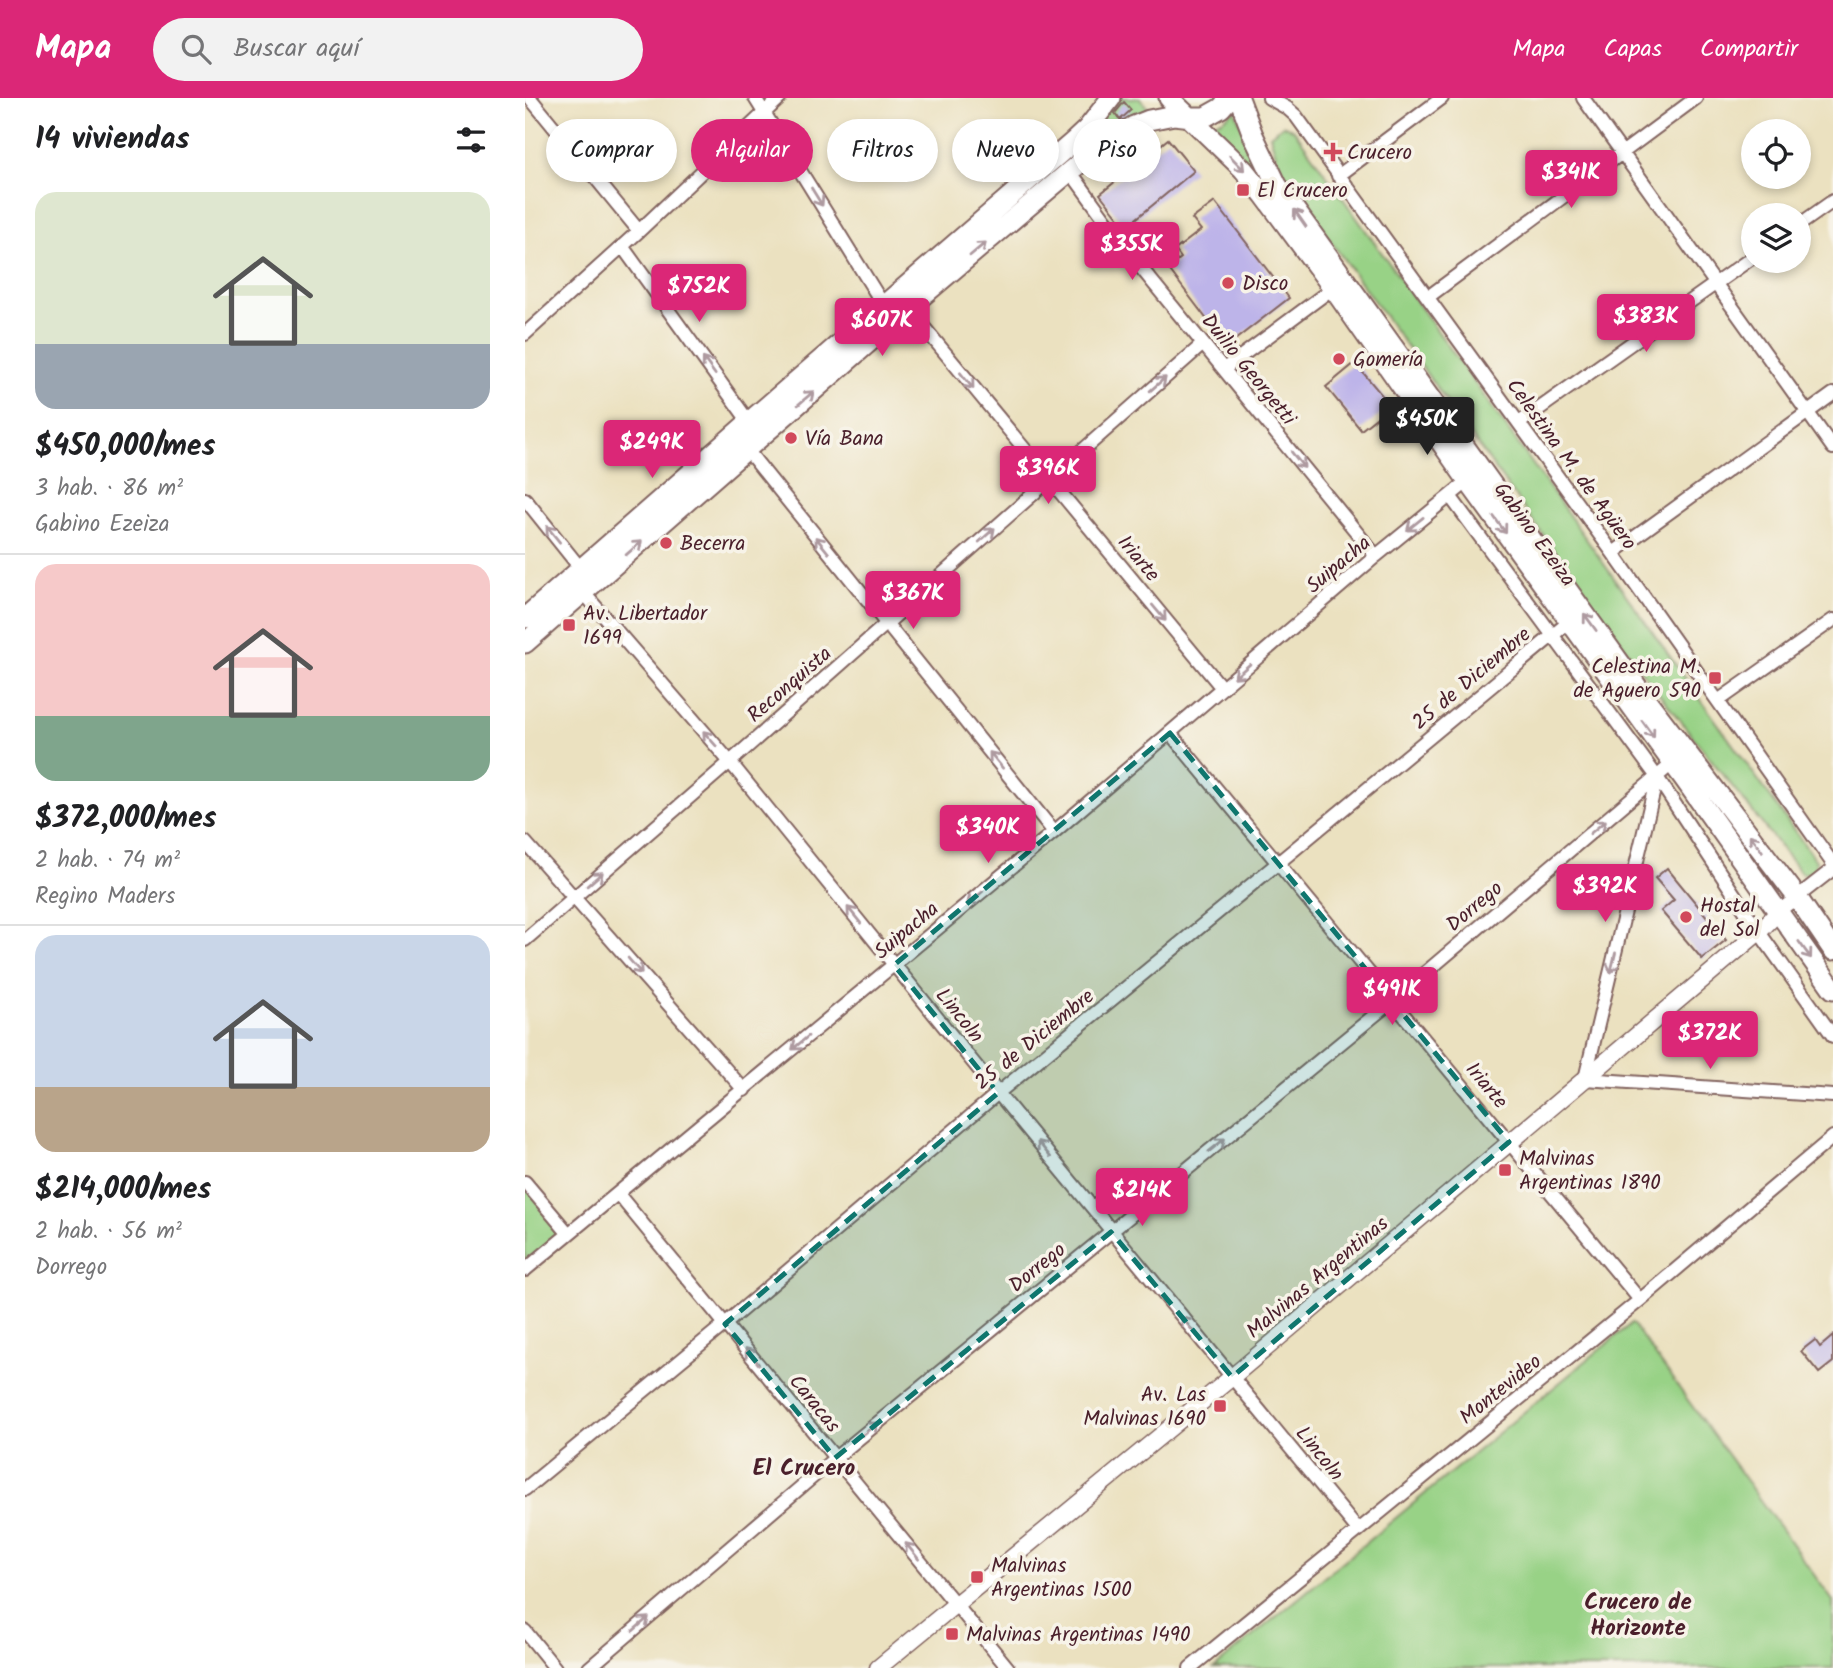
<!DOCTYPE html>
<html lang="es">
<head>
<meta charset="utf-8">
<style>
	:root { --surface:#fff; --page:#f2f2f2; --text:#202124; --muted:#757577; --line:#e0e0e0; --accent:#db2777 }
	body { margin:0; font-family:Kalam,sans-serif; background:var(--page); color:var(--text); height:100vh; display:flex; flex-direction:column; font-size:26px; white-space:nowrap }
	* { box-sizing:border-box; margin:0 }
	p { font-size:23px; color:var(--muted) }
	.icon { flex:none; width:38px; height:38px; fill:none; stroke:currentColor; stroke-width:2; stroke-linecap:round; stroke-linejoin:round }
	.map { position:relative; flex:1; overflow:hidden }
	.panel { display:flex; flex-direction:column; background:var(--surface); width:525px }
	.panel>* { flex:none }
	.guide { position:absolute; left:21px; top:21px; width:665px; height:63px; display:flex; gap:14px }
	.fabs { position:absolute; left:1216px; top:21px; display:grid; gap:14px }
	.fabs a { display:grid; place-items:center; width:70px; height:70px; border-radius:50%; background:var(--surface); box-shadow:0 4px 10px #0003; font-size:35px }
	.price { position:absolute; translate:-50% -60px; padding:0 16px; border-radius:7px; background:var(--accent); color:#fff; font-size:23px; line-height:46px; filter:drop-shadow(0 2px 4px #0008) }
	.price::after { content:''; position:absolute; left:50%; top:42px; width:21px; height:16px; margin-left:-10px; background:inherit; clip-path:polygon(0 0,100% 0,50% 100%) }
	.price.on { background:#222; color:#fff }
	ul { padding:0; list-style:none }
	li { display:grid; align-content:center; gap:14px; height:371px; padding:0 35px }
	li+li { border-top:2px solid var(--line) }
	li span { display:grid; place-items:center; height:217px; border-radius:21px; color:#555 }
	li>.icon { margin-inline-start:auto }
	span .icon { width:126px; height:126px; fill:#fffc; stroke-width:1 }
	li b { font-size:30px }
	h2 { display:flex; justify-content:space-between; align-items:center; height:84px; padding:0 35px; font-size:30px }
	.chip { padding:0 24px; border-radius:32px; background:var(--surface); box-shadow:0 4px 10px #0003; font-size:24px; line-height:63px }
	.chip.on { background:var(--accent); color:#fff }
	header { display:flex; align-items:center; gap:42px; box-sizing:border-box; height:98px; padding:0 35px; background:var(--accent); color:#fff }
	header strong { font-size:33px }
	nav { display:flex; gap:38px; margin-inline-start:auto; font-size:24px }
	.search { width:490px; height:63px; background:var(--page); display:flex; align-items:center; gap:18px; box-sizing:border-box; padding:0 24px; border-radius:38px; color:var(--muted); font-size:26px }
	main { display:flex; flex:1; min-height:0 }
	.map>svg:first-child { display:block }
	.green { fill:#98d286; stroke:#717858; stroke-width:2 }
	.building { fill:#bdb4e9 }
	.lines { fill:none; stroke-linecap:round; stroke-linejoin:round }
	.minor-casing { stroke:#82635f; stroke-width:16 }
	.tertiary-casing { stroke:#82635f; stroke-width:19 }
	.secondary-casing { stroke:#82635f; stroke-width:23 }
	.minor { stroke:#fff; stroke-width:12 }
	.tertiary { stroke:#fff; stroke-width:16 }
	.secondary { stroke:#fff; stroke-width:19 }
	.oneway { stroke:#ae9aa0 }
	.marked { fill:#0f766e; fill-opacity:0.2; stroke:#0f766e; stroke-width:5; stroke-dasharray:14 9; stroke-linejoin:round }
	.poi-dot { fill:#d1495b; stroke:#f7f3e8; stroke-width:2.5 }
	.labels { text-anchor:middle; stroke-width:7; stroke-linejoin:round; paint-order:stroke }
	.poi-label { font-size:21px; fill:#4a1f2b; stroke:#f7f3e8; text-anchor:start }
	.street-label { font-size:21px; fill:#4a1f2b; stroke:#f7f3e8 }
	.neighbourhood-label { font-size:23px; font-weight:bold; fill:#4a1f2b; stroke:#f7f3e8 }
</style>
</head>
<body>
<header>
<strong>Mapa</strong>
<div class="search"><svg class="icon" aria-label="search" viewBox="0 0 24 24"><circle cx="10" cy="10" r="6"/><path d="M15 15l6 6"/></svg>Buscar aquí</div>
<nav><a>Mapa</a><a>Capas</a><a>Compartir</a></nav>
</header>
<main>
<section class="panel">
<h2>14 viviendas<svg class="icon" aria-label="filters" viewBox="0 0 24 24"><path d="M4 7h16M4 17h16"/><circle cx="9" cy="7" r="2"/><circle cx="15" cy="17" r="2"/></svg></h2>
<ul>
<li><span style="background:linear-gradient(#dfe7d0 70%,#9aa5b1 0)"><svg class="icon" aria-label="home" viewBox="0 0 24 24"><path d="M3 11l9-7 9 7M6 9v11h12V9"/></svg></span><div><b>$450,000/mes</b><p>3 hab. · 86 m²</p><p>Gabino Ezeiza</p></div></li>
<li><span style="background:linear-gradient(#f6c9c9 70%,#7fa58c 0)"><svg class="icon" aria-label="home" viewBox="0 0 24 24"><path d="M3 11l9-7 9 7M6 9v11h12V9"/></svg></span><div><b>$372,000/mes</b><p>2 hab. · 74 m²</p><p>Regino Maders</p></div></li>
<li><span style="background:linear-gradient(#c9d6e8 70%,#b9a48a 0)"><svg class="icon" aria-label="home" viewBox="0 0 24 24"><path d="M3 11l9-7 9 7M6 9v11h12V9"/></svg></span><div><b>$214,000/mes</b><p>2 hab. · 56 m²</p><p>Dorrego</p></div></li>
</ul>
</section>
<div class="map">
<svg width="1308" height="1570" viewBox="0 0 1308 1570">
	<rect width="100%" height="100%" fill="#f7f3e8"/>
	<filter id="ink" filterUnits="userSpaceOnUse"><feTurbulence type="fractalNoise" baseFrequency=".0143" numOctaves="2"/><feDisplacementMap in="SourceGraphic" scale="14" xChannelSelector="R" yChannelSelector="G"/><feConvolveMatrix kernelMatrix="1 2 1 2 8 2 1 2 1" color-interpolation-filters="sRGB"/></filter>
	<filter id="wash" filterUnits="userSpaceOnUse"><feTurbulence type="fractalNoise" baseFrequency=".00686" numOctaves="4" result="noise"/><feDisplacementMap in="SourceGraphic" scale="28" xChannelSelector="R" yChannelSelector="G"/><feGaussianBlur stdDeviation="1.57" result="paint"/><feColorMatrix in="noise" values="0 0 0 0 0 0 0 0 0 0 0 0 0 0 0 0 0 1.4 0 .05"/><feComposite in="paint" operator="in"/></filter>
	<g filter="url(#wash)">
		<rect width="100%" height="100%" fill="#ebe1c0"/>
		<path class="green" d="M594 0H614L624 11 622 14 600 22 559 52 553 45Z
			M710 12 740 85 685 26 697 22Z
			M758 27 769 32 1291 763 1290 771 1285 776 1276 775 1123 582 773 98 755 71 745 37Z
			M0 1084 43 1135 0 1172Z
			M1107 1225 1308 1503V1570H689Z"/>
		<g id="blocks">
			<path class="building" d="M599 4 606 12 595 22 590 15Z
				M643 41 669 73 601 129 575 96Z
				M690 104 764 200 702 248 643 170 656 160 650 152 676 132 667 121Z
				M830 265 866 308 836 332 801 289Z
				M1142 770 1201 842 1177 861 1136 813 1149 802 1130 780Z
				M1308 1238V1264L1294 1275 1276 1253 1290 1242 1295 1249Z"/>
		</g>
	</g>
	<g filter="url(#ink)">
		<use href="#blocks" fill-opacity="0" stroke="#82635f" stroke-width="2"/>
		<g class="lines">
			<defs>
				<path id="minor" d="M5 0 114 133
					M230 0 359 208 383 210 697 590
					M744 0 762 10 771 18 1088 455 1308 766
					M1058 0 1308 350
					M545 73 608 160 851 458
					M813 78 917 0
					M1274 127 1308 103
					M97 148 224 324
					M903 199 1171 0
					M0 236 114 133 255 0
					M699 271 808 190
					M994 325 1228 159
					M222 352 529 734
					M925 398 1132 679 1234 834 1308 938
					M0 401 56 471 58 494 205 664 473 995 833 1432
					M1088 455 1308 296
					M1193 603 1308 522
					M645 635 1115 1202
					M1132 679 1060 981 1308 998
					M0 744 219 992
					M1253 814 1308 771
					M0 842 205 664 678 246
					M0 1084 43 1135
					M93 1096 483 1570
					M0 1172 529 734 851 458 943 383
					M0 1391 200 1226 473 995 753 765 1045 523
					M0 1533 30 1570
					M64 1570 310 1360 867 903 1148 665
					M665 1570 1115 1202 1308 1039"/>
				<path id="tertiary" d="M353 1570 707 1279 1234 834 1253 814"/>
				<path id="secondary" d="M644 0 718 71 739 97 808 190 943 383 1160 682 1308 891
					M714 0 728 37 752 87 1123 604 1272 799 1308 852
					M0 520 224 324 548 44 562 31 586 0
					M0 545 383 210 545 73 579 46 609 28 624 22 649 17 667 19H680L696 10 705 0"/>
			</defs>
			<use href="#minor" class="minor-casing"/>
			<use href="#tertiary" class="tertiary-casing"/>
			<use href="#secondary" class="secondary-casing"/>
			<use href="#minor" class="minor"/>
			<use href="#tertiary" class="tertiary"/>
			<use href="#secondary" class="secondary"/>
		</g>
		<defs><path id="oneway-shaft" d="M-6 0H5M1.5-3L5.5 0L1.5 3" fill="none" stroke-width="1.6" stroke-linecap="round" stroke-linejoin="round" transform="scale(1.75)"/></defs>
		<g class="oneway">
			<use href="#oneway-shaft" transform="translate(712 65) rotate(46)"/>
			<use href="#oneway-shaft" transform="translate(292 99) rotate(58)"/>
			<use href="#oneway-shaft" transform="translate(775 120) rotate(-125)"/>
			<use href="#oneway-shaft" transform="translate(453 151) rotate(-40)"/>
			<use href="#oneway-shaft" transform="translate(184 268) rotate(-126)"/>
			<use href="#oneway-shaft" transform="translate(442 283) rotate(51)"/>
			<use href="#oneway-shaft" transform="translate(633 286) rotate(-41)"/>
			<use href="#oneway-shaft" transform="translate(281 300) rotate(-41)"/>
			<use href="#oneway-shaft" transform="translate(773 362) rotate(51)"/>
			<use href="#oneway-shaft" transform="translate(890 426) rotate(141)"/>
			<use href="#oneway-shaft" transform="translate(975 427) rotate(54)"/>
			<use href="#oneway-shaft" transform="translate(28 436) rotate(-129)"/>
			<use href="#oneway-shaft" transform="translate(462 437) rotate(-42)"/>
			<use href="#oneway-shaft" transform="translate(297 447) rotate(-129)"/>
			<use href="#oneway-shaft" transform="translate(109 450) rotate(-41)"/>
			<use href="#oneway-shaft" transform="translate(634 515) rotate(50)"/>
			<use href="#oneway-shaft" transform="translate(1065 524) rotate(-126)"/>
			<use href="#oneway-shaft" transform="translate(717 573) rotate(139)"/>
			<use href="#oneway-shaft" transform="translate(1123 631) rotate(54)"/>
			<use href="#oneway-shaft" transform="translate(185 641) rotate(-131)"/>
			<use href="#oneway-shaft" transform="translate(471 662) rotate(-129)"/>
			<use href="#oneway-shaft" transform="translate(1073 729) rotate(-40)"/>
			<use href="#oneway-shaft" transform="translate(1231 745) rotate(-127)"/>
			<use href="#oneway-shaft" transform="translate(70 781) rotate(-41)"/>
			<use href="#oneway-shaft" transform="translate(450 800) rotate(140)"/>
			<use href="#oneway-shaft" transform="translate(329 817) rotate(-129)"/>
			<use href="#oneway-shaft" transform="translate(1280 852) rotate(54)"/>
			<use href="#oneway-shaft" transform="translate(1088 865) rotate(104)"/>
			<use href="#oneway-shaft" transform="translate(110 868) rotate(49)"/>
			<use href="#oneway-shaft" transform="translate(275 945) rotate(140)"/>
			<use href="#oneway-shaft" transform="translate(692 1047) rotate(-39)"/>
			<use href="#oneway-shaft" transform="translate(519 1051) rotate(-129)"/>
			<use href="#oneway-shaft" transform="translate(663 1227) rotate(-130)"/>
			<use href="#oneway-shaft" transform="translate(227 1258) rotate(-129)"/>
			<use href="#oneway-shaft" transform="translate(345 1331) rotate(-39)"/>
			<use href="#oneway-shaft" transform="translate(387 1453) rotate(-129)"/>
			<use href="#oneway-shaft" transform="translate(116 1526) rotate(-41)"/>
		</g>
	</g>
	<path class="marked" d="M645 635 984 1044 707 1279 586 1134 310 1360 200 1226 473 995 369 867Z"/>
	<g class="poi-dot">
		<path d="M804.5 43.5h7v7h7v7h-7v7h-7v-7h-7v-7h7z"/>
		<rect x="711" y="85" width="14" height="14" rx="3.5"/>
		<circle cx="703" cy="185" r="7"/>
		<circle cx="814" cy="261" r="7"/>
		<circle cx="266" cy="340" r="7"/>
		<circle cx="141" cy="445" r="7"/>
		<rect x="37" y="520" width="14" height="14" rx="3.5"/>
		<rect x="1183" y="573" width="14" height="14" rx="3.5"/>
		<circle cx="1161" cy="819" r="7"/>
		<rect x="973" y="1065" width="14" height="14" rx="3.5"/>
		<rect x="688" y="1301" width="14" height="14" rx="3.5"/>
		<rect x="445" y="1472" width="14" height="14" rx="3.5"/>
		<rect x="420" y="1529" width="14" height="14" rx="3.5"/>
	</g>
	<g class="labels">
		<g class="poi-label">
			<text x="822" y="61">Crucero</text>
			<text x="732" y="99">El Crucero</text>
			<text x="717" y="192">Disco</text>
			<text x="828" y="268">Gomería</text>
			<text x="280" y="347">Vía Bana</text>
			<text x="155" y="452">Becerra</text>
			<text x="58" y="522">Av. Libertador<tspan x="58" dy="24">1699</tspan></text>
			<text x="1176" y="575" text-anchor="end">Celestina M.<tspan x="1176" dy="24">de Aguero 590</tspan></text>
			<text x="1175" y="814">Hostal<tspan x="1175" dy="24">del Sol</tspan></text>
			<text x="994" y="1067">Malvinas<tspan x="994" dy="24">Argentinas 1890</tspan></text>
			<text x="681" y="1303" text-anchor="end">Av. Las<tspan x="681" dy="24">Malvinas 1690</tspan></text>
			<text x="466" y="1474">Malvinas<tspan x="466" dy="24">Argentinas 1500</tspan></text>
			<text x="441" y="1543">Malvinas Argentinas 1490</text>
		</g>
		<g class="street-label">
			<text transform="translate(724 271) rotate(51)" y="7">Duilio Georgetti</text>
			<text transform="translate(1047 366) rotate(54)" y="7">Celestina M. de Agüero</text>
			<text transform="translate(1010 436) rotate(54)" y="7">Gabino Ezeiza</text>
			<text transform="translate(614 460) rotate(50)" y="7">Iriarte</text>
			<text transform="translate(813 466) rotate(-40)" y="7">Suipacha</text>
			<text transform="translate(946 580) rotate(-40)" y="7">25 de Diciembre</text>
			<text transform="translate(264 586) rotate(-41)" y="7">Reconquista</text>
			<text transform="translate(949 808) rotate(-40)" y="7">Dorrego</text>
			<text transform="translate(381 832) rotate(-40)" y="7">Suipacha</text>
			<text transform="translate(435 917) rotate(51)" y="7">Lincoln</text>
			<text transform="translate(509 941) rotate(-39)" y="7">25 de Diciembre</text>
			<text transform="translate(962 987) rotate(50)" y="7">Iriarte</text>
			<text transform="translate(512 1169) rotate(-39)" y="7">Dorrego</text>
			<text transform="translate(792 1179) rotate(-40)" y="7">Malvinas Argentinas</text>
			<text transform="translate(975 1291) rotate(-39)" y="7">Montevideo</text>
			<text transform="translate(290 1305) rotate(51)" y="7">Caracas</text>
			<text transform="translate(795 1355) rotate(51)" y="7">Lincoln</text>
		</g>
		<g class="neighbourhood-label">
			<text x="279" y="1377">El Crucero</text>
			<text x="1113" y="1511">Crucero de<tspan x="1113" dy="26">Horizonte</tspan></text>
		</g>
	</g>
</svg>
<div class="fabs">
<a><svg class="icon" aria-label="locate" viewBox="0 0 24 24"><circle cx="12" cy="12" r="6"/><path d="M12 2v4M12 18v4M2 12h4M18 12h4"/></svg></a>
<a><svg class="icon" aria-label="layers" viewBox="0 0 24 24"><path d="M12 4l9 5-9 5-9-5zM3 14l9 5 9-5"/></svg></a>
</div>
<b class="price" style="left:1046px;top:112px">$341K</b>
<b class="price" style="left:607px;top:184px">$355K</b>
<b class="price" style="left:174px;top:226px">$752K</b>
<b class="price" style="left:1121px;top:256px">$383K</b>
<b class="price" style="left:357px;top:260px">$607K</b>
<b class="price on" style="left:902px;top:359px">$450K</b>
<b class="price" style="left:127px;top:382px">$249K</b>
<b class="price" style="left:523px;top:408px">$396K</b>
<b class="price" style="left:388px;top:533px">$367K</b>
<b class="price" style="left:463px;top:767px">$340K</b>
<b class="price" style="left:1080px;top:826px">$392K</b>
<b class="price" style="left:867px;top:929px">$491K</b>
<b class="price" style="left:1185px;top:973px">$372K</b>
<b class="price" style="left:617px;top:1130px">$214K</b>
<div class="guide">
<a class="chip">Comprar</a>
<a class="chip on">Alquilar</a>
<a class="chip">Filtros</a>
<a class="chip">Nuevo</a>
<a class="chip">Piso</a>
</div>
</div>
</main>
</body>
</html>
